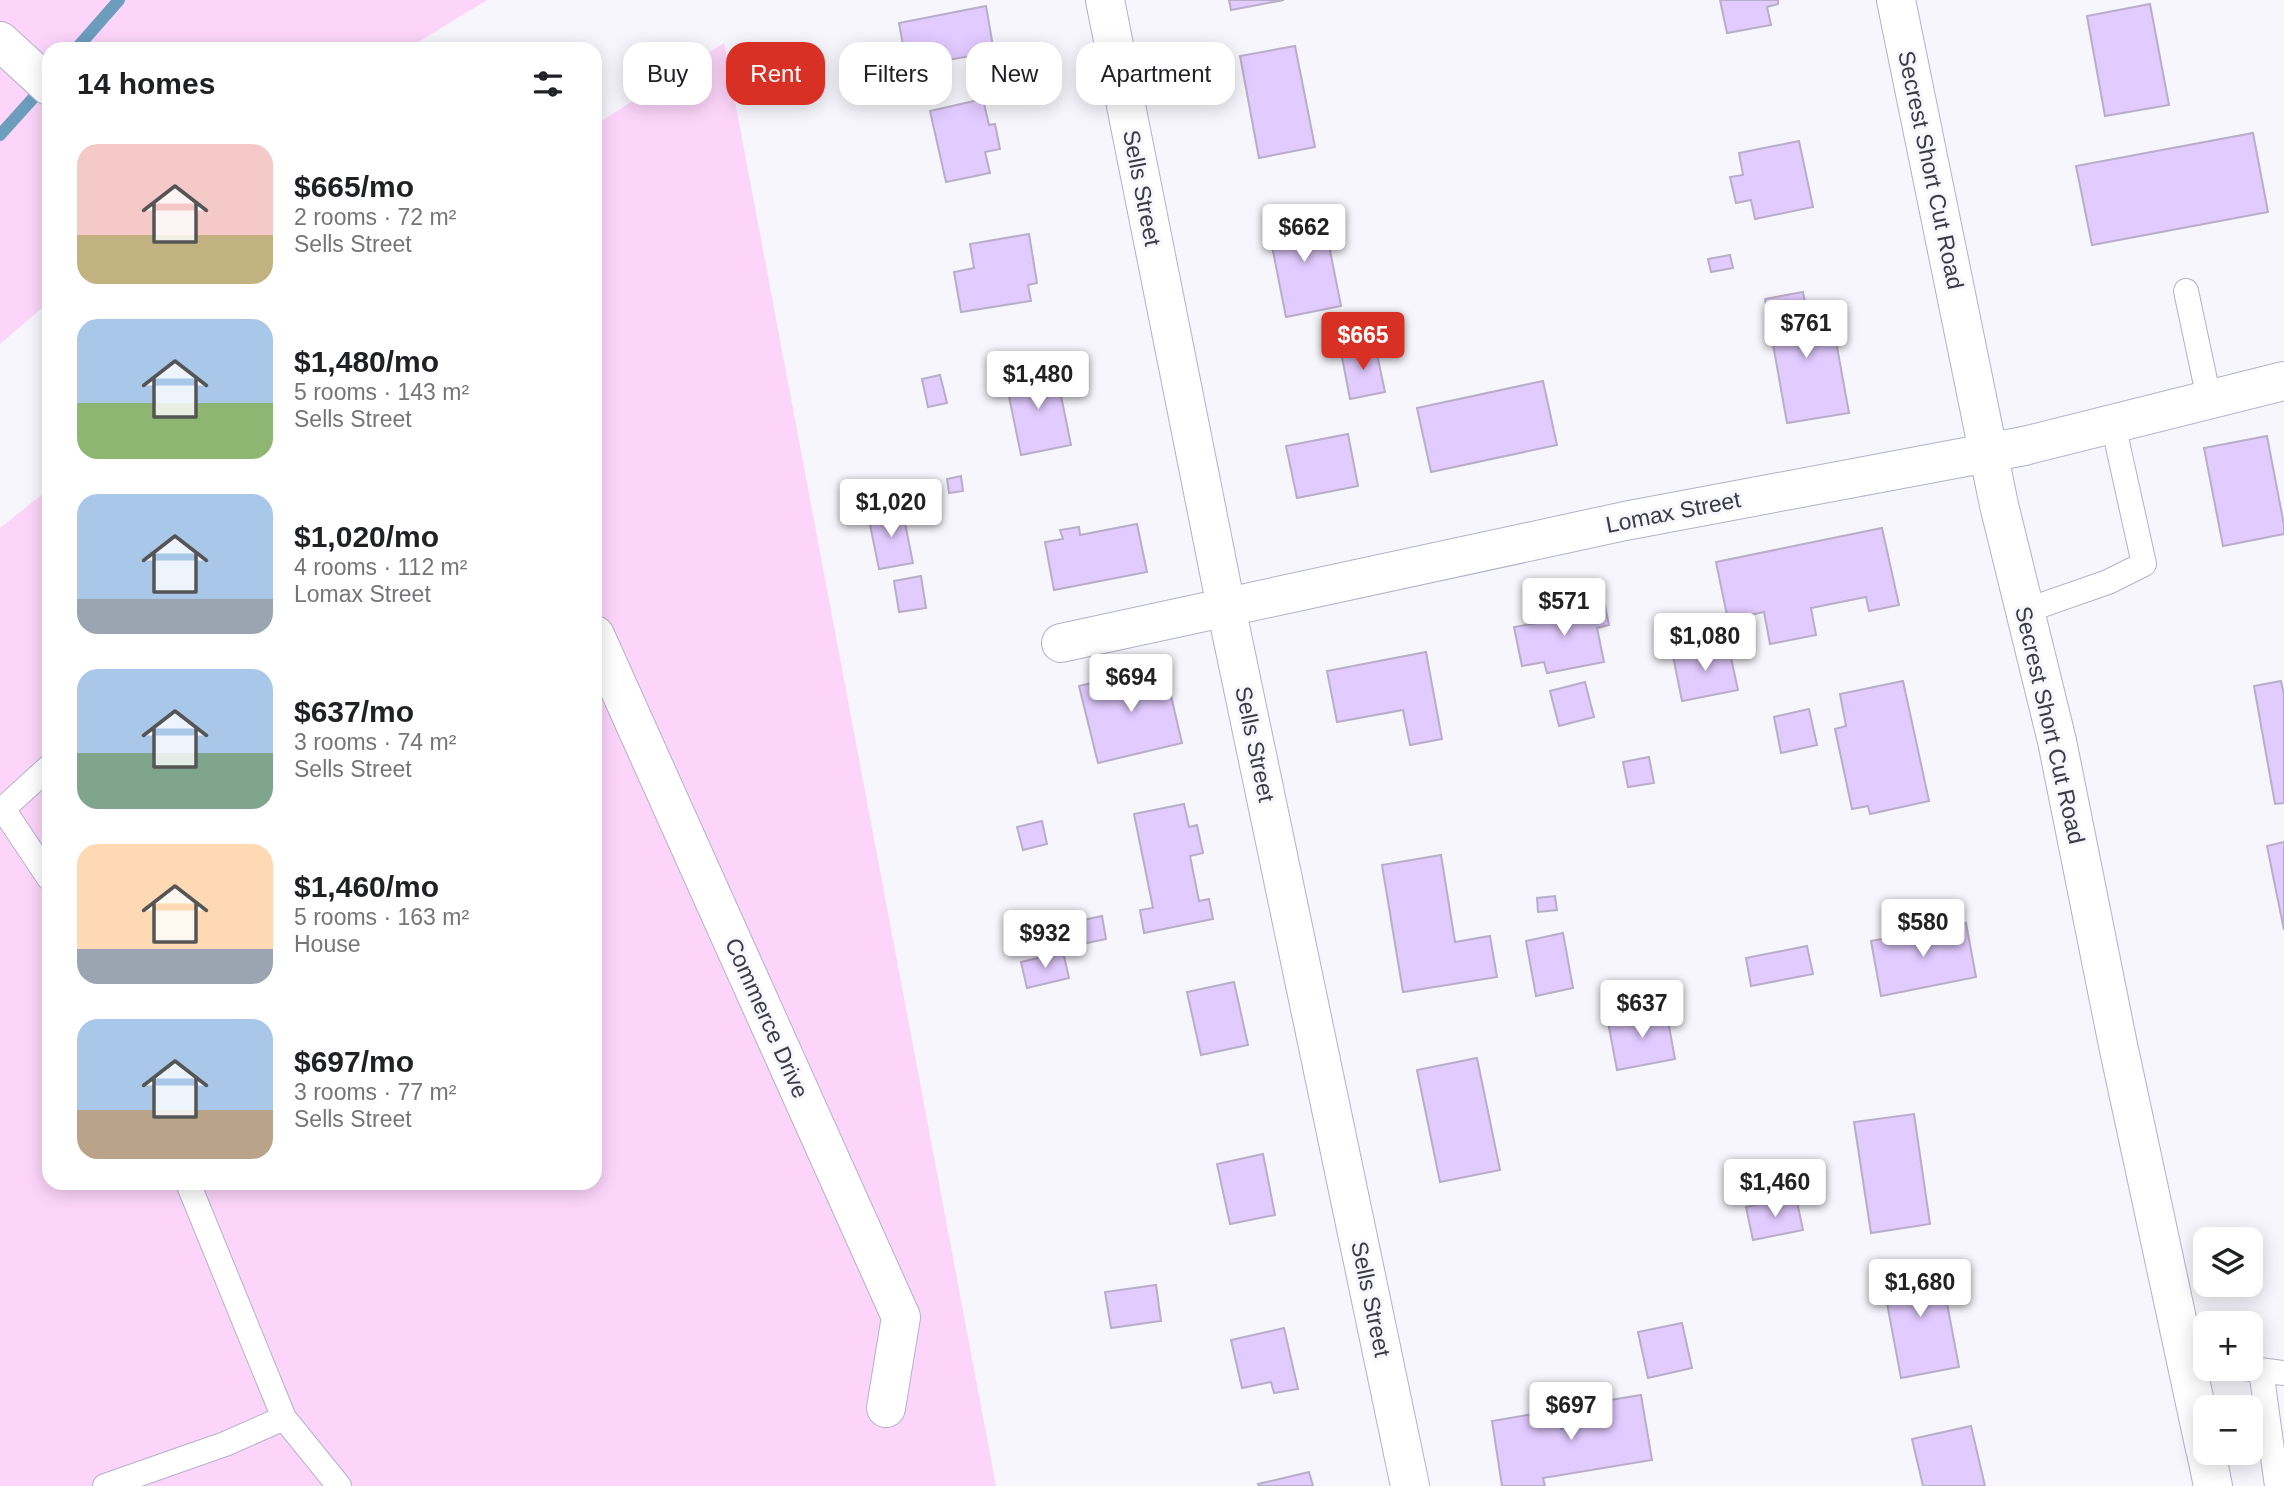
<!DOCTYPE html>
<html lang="en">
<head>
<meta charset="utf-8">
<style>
	:root { --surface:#fff; --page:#f6f6f6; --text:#202124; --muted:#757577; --accent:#d93025 }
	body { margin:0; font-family:Arial,sans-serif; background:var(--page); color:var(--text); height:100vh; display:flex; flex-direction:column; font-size:26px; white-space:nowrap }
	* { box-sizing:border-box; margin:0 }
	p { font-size:23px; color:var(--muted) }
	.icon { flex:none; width:38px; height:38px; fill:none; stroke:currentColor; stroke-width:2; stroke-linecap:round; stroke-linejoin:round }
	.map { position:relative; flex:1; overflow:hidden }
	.drawer { position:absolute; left:42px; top:42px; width:560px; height:1148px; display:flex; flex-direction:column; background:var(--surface); border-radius:21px; box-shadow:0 4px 18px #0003 }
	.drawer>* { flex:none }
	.guide { position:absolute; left:623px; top:42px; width:665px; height:63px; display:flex; gap:14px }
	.buttons { position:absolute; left:2193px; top:1227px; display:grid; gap:14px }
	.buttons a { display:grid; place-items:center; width:70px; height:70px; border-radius:14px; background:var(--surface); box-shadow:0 4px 18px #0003; font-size:35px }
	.price { position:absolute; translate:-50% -60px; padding:0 16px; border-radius:7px; background:#fff; color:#222; font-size:23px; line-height:46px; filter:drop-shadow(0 2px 4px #0008) }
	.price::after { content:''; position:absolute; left:50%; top:42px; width:21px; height:16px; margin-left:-10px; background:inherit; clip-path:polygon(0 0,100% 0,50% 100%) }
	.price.current { background:var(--accent); color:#fff }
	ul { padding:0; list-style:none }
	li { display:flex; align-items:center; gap:21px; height:175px; padding:0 35px }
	li span { display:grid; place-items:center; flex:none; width:196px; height:140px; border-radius:21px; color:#555 }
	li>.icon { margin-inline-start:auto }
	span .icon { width:84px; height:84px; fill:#fffc; stroke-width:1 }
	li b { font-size:30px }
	h2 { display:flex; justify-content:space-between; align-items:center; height:84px; padding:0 35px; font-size:30px }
	.tag { padding:0 24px; border-radius:21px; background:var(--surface); box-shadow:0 4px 18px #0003; font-size:24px; line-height:63px }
	.tag.current { background:var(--accent); color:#fff }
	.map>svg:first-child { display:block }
	.green { fill:#fdd5fb }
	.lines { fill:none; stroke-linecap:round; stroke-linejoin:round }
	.stream { stroke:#6c9dbd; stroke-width:12 }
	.building { fill:#e2cbff; stroke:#b9aec7; stroke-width:2 }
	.service-casing { stroke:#b0b2cd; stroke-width:26 }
	.minor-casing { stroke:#b0b2cd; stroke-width:40 }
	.tertiary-casing { stroke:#b0b2cd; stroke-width:40 }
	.service { stroke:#fff; stroke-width:24 }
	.minor { stroke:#fff; stroke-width:38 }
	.tertiary { stroke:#fff; stroke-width:38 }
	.labels { text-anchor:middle; stroke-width:6; stroke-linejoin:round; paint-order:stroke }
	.street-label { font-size:23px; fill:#3a3b45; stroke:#f6f6fc }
</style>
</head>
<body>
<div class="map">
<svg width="2284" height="1486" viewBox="0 0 2284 1486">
	<rect width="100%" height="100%" fill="#f6f6fc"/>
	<path class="green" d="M0 0H487L407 49H49V302L0 344Z
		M724 43 996 1486H0V528L49 489V1183H595V125Z"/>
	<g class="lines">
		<path class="stream" d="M76 49 119 0
			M0 135 44 86"/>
	</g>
	<path class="building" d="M1229 0H1284L1231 10Z
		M1720 0H1778V4L1767 7 1771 25 1727 33Z
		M2150 4 2169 105 2105 116 2087 16Z
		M986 6 994 52 907 67 899 23Z
		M1295 46 1315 147 1259 158 1240 56Z
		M983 99 989 125 995 124 1000 149 985 152 990 173 946 182 930 111Z
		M2253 133 2268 212 2092 245 2076 166Z
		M1799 141 1813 207 1755 219 1751 200 1736 203 1730 177 1743 175 1739 153Z
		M1322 210 1341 306 1286 317 1267 221Z
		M1029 234 1037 283 1028 285 1031 301 961 312 954 272 974 268 970 244Z
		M1730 255 1733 268 1711 272 1708 259Z
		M1803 292 1808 318 1831 314 1849 413 1787 423 1765 299Z
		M1375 345 1385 392 1350 399 1341 352Z
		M1055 366 1071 445 1021 455 1005 377Z
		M940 375 947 403 928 407 922 379Z
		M1543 381 1557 445 1431 472 1417 408Z
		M1348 434 1358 486 1297 498 1286 446Z
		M2267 436 2284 525V534L2223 546 2204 448Z
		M961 476 963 491 949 493 947 479Z
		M902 508 913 563 879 569 868 515Z
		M1137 524 1147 572 1054 590 1045 542 1063 539 1060 530 1079 527 1080 535Z
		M1882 528 1899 605 1869 611 1866 597 1811 608 1816 635 1770 644 1764 612 1728 620 1716 562Z
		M921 576 926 608 899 612 894 581Z
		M1604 601 1609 625 1597 628 1604 662 1547 673 1544 662 1522 666 1514 627 1537 623 1536 614Z
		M1728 644 1738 690 1682 701 1673 656Z
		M1426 652 1442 739 1410 745 1403 710 1337 722 1327 671Z
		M1164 666 1182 743 1098 763 1079 686Z
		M1903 681 1929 801 1870 814 1868 806 1852 809 1835 729 1846 726 1840 694Z
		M2281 681 2284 695V803L2275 804 2254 686Z
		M1585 682 1594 717 1559 726 1550 691Z
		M1809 709 1817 745 1781 753 1774 717Z
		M1649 757 1654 783 1628 787 1623 762Z
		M1184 804 1189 827 1197 825 1203 853 1190 856 1199 901 1209 899 1213 919 1144 933 1140 910 1153 908 1134 814Z
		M1042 821 1047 844 1023 850 1017 827Z
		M2284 842V930L2267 846Z
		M1441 855 1455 942 1490 936 1497 977 1403 992 1382 865Z
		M1555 896 1557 910 1538 912 1537 898Z
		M1102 916 1106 939 1068 947 1064 924Z
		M1966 923 1976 977 1881 996 1871 941Z
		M1563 933 1573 988 1536 996 1526 941Z
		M1807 946 1813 974 1751 986 1746 958Z
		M1063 952 1069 978 1027 988 1021 962Z
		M1234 982 1248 1045 1201 1055 1187 992Z
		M1666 1010 1675 1059 1617 1070 1608 1022Z
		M1477 1058 1500 1170 1440 1182 1417 1070Z
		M1914 1114 1930 1224 1871 1233 1854 1122Z
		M1263 1154 1275 1215 1230 1224 1217 1164Z
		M1796 1197 1803 1230 1753 1240 1746 1207Z
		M1939 1261 1959 1367 1901 1378 1881 1271Z
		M1156 1285 1161 1321 1111 1328 1105 1292Z
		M1682 1323 1692 1368 1648 1378 1638 1332Z
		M1284 1328 1298 1389 1274 1393 1271 1382 1242 1388 1231 1340Z
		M1641 1395 1652 1460 1543 1478 1545 1486H1502L1492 1421 1557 1410 1561 1429 1577 1427 1573 1406Z
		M1971 1426 1985 1486H1923L1912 1439Z
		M1309 1472 1313 1486H1259L1258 1484Z"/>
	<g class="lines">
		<defs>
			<path id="service" d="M2186 291 2209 399
				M2025 611 2108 582 2144 564 2113 424
				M49 767 3 809 49 878
				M188 1183 284 1418 339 1486
				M2244 1368 2284 1373
				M2261 1370 2277 1486
				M105 1486 225 1444 284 1418"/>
			<path id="minor" d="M1105 0 1226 607 1410 1486
				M0 41 49 86
				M595 635 901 1317 886 1408
				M1061 643 1625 521 2024 446 2284 381"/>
			<path id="tertiary" d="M1896 0 1999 505 2057 741 2118 1045 2205 1449
				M2206 1452 2213 1486"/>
		</defs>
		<use href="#service" class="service-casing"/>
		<use href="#minor" class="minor-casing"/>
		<use href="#tertiary" class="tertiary-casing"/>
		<use href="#service" class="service"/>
		<use href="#minor" class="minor"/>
		<use href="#tertiary" class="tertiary"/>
	</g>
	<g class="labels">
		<g class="street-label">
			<text transform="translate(1931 170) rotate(78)" y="8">Secrest Short Cut Road</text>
			<text transform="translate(1142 188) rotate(79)" y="8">Sells Street</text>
			<text transform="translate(1673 512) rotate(-11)" y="8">Lomax Street</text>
			<text transform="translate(2050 725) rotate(77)" y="8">Secrest Short Cut Road</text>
			<text transform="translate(1255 744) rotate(78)" y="8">Sells Street</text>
			<text transform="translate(767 1018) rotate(66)" y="8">Commerce Drive</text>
			<text transform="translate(1371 1299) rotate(78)" y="8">Sells Street</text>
		</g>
	</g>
</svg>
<div class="buttons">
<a><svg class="icon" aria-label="layers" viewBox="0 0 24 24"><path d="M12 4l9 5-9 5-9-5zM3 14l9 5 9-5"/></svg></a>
<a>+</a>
<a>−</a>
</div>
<b class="price" style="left:1304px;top:264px">$662</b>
<b class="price" style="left:1806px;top:360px">$761</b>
<b class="price current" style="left:1363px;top:372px">$665</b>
<b class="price" style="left:1038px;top:411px">$1,480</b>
<b class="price" style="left:891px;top:539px">$1,020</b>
<b class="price" style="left:1564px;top:638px">$571</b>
<b class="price" style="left:1705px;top:673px">$1,080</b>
<b class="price" style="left:1131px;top:714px">$694</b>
<b class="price" style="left:1923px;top:959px">$580</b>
<b class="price" style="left:1045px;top:970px">$932</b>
<b class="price" style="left:1642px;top:1040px">$637</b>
<b class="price" style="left:1775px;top:1219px">$1,460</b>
<b class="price" style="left:1920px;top:1319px">$1,680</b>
<b class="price" style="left:1571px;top:1442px">$697</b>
<div class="guide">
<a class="tag">Buy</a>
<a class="tag current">Rent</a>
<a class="tag">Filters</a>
<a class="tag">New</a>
<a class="tag">Apartment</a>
</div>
<section class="drawer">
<h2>14 homes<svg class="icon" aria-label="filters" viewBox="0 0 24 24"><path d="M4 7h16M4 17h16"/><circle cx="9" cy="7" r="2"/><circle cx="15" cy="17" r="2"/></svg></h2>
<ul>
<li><span style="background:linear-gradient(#f6c9c9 65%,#c2b280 0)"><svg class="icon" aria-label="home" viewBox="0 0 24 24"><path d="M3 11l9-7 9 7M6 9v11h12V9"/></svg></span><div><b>$665/mo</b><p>2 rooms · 72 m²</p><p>Sells Street</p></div></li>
<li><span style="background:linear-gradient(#a9c7e8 60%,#8fb573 0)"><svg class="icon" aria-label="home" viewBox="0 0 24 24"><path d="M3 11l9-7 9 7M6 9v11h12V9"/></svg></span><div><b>$1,480/mo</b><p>5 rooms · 143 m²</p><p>Sells Street</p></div></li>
<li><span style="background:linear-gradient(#a9c7e8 75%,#9aa5b1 0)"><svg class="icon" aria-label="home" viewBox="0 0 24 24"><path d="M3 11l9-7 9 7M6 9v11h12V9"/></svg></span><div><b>$1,020/mo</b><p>4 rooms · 112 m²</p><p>Lomax Street</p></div></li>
<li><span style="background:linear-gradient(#a9c7e8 60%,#7fa58c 0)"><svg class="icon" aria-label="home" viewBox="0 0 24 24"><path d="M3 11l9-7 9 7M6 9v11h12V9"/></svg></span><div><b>$637/mo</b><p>3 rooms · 74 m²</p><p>Sells Street</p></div></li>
<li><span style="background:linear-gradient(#ffd9b3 75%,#9aa5b1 0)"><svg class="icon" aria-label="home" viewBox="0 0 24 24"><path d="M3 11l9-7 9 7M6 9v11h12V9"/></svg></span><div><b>$1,460/mo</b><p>5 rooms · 163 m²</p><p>House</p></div></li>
<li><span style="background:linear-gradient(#a9c7e8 65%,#b9a48a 0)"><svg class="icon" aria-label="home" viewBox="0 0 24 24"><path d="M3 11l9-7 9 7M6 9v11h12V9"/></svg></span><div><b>$697/mo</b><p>3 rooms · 77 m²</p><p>Sells Street</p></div></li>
</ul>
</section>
</div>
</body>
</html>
